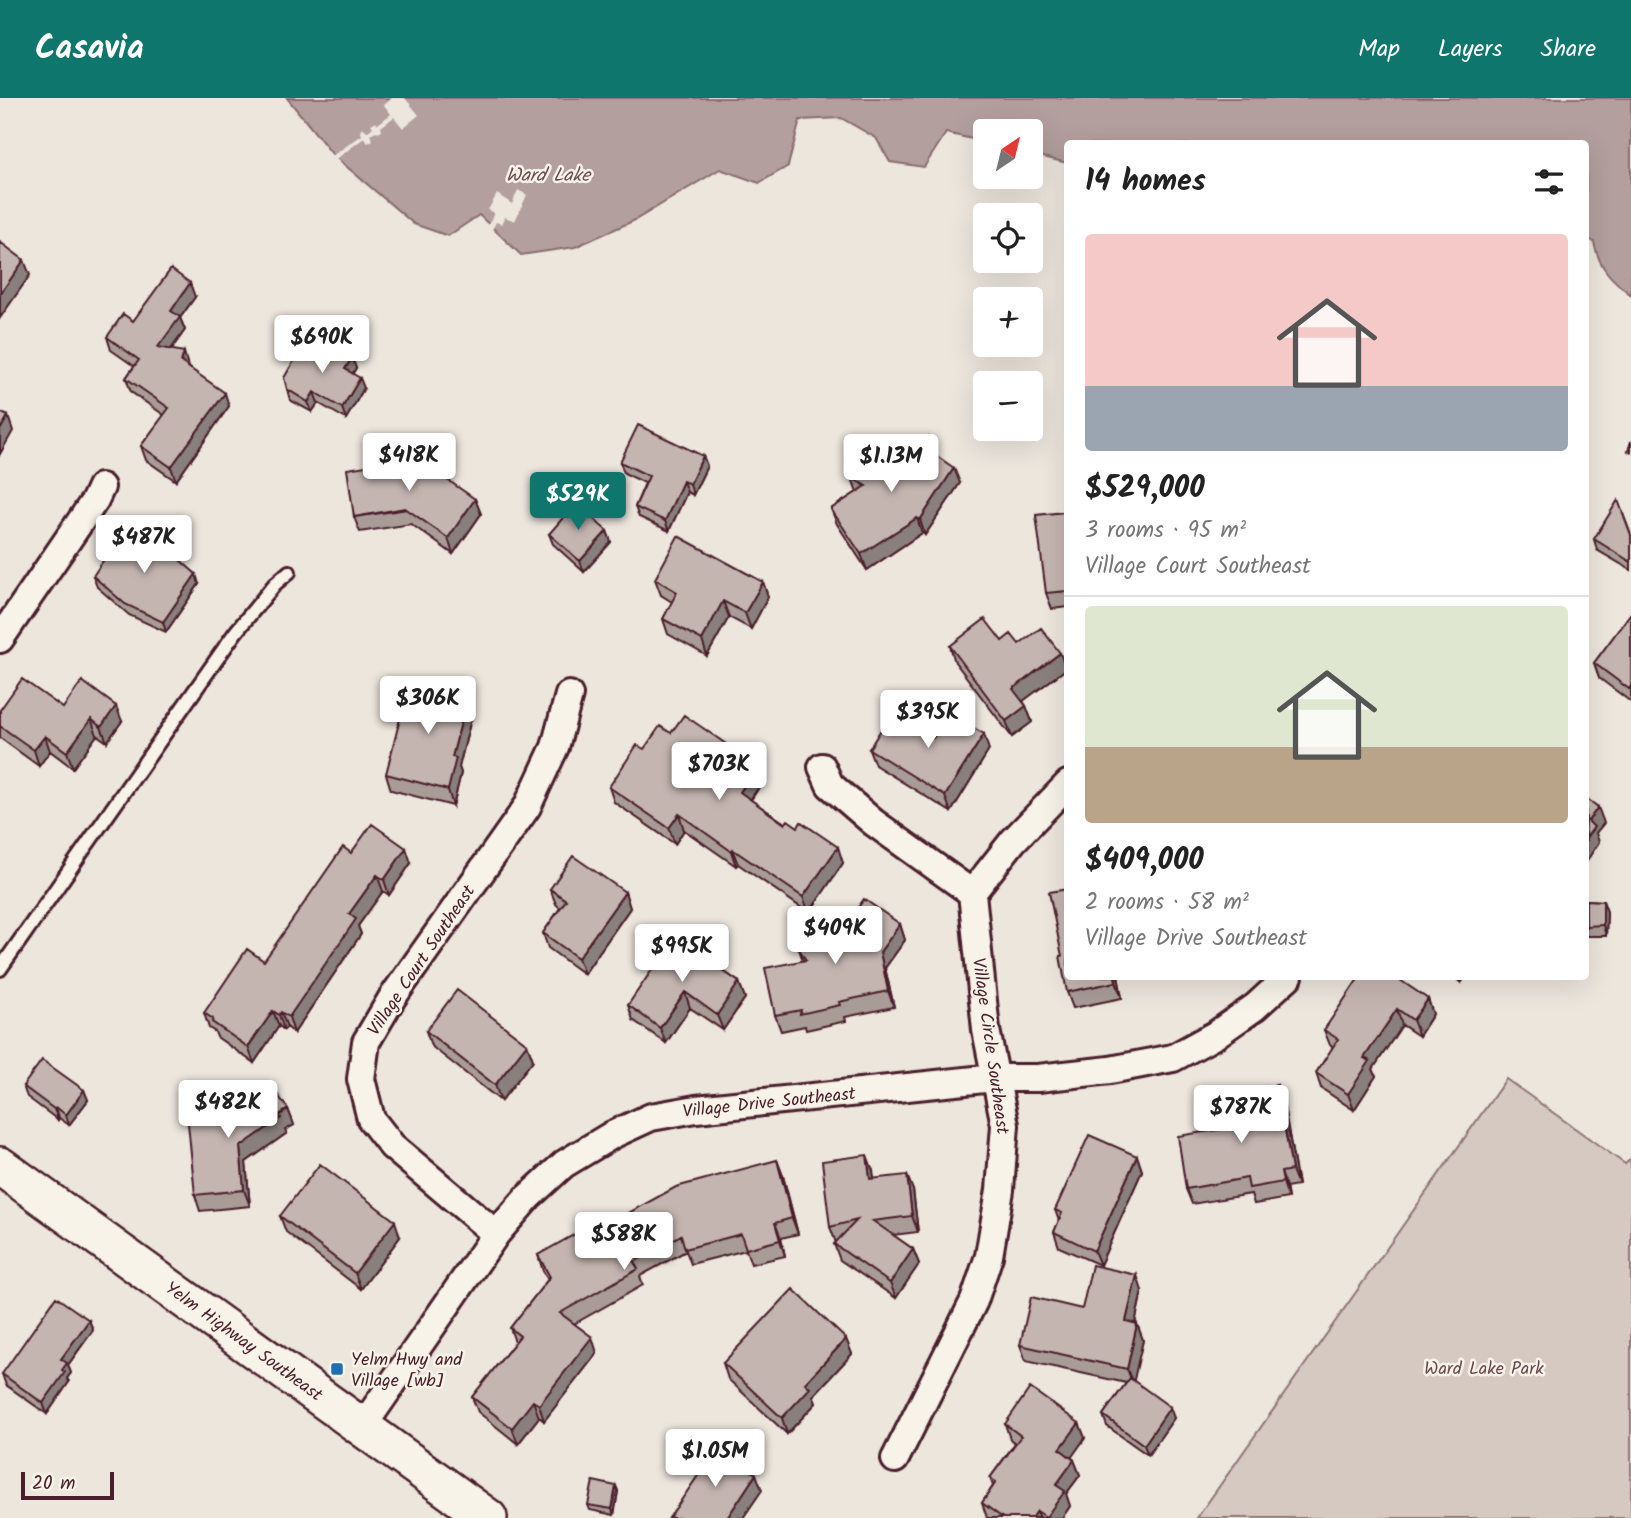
<!DOCTYPE html>
<html lang="en">
<head>
<meta charset="utf-8">
<style>
	:root { --surface:#fff; --page:#f2f2f2; --text:#222; --muted:#767676; --line:#e0e0e0; --accent:#0f766e }
	body { margin:0; font-family:Kalam,sans-serif; background:var(--page); color:var(--text); height:100vh; display:flex; flex-direction:column; font-size:26px; white-space:nowrap }
	* { box-sizing:border-box; margin:0 }
	p { font-size:23px; color:var(--muted) }
	.icon { flex:none; width:38px; height:38px; fill:none; stroke:currentColor; stroke-width:2; stroke-linecap:round; stroke-linejoin:round }
	.map { position:relative; flex:1; overflow:hidden }
	.details { position:absolute; left:1064px; top:42px; width:525px; height:840px; display:flex; flex-direction:column; background:var(--surface); border-radius:7px; box-shadow:0 7px 28px #0002 }
	.details>* { flex:none }
	.needle { width:46px; rotate:35deg }
	.tools { position:absolute; left:973px; top:21px; display:grid; gap:14px }
	.tools a { display:grid; place-items:center; width:70px; height:70px; border-radius:7px; background:var(--surface); box-shadow:0 7px 28px #0002; font-size:35px }
	.scale { position:absolute; left:21px; bottom:18px; width:93px; box-sizing:border-box; padding-left:7px; border:4px solid #4a1f2b; border-top:0; font-size:19px; line-height:24px; white-space:nowrap; color:#4a1f2b; -webkit-text-stroke:5px #f7f3e8; paint-order:stroke }
	.price { position:absolute; translate:-50% -60px; padding:0 16px; border-radius:7px; background:#fff; color:#222; font-size:23px; line-height:46px; filter:drop-shadow(0 2px 4px #0008) }
	.price::after { content:''; position:absolute; left:50%; top:42px; width:21px; height:16px; margin-left:-10px; background:inherit; clip-path:polygon(0 0,100% 0,50% 100%) }
	.price.active { background:var(--accent); color:#fff }
	ul { padding:0; list-style:none }
	li { display:grid; align-content:center; gap:14px; height:371px; padding:0 21px }
	li+li { border-top:2px solid var(--line) }
	li span { display:grid; place-items:center; height:217px; border-radius:7px; color:#555 }
	li>.icon { margin-inline-start:auto }
	span .icon { width:126px; height:126px; fill:#fffc; stroke-width:1 }
	li b { font-size:30px }
	h2 { display:flex; justify-content:space-between; align-items:center; height:84px; padding:0 21px; font-size:30px }
	header { display:flex; align-items:center; gap:42px; box-sizing:border-box; height:98px; padding:0 35px; background:var(--accent); color:#fff }
	header strong { font-size:33px }
	nav { display:flex; gap:38px; margin-inline-start:auto; font-size:24px }
	.map>svg:first-child { display:block }
	.green { fill:#d5c9c2; stroke:#907476; stroke-width:2 }
	.water { fill:#b39f9d; stroke:#896c6f; stroke-width:2 }
	.pier { fill:#ece6dd }
	.lines { fill:none; stroke-linecap:round; stroke-linejoin:round }
	.lane-casing { stroke:#4a1f2b; stroke-width:18 }
	.street-casing { stroke:#4a1f2b; stroke-width:32 }
	.secondary-casing { stroke:#4a1f2b; stroke-width:42 }
	.lane { stroke:#f7f3e8; stroke-width:12 }
	.street { stroke:#f7f3e8; stroke-width:26 }
	.secondary { stroke:#f7f3e8; stroke-width:37 }
	.wall { fill:#a99c97; stroke:#4a1f2b; stroke-width:2 }
	.shaded-wall { fill:#897f7b; stroke:#4a1f2b; stroke-width:2 }
	.building { fill:#c4b5b0; stroke:#4a1f2b; stroke-width:2 }
	.poi-dot { fill:#1f6fb2; stroke:#f7f3e8; stroke-width:2.5 }
	.labels { text-anchor:middle; stroke-width:5; stroke-linejoin:round; paint-order:stroke }
	.street-label { font-size:18px; fill:#4a1f2b; stroke:#f7f3e8 }
	.poi-label { font-size:18px; fill:#4a1f2b; stroke:#f7f3e8; text-anchor:start }
	.park-label { font-size:18px; fill:#6d4a51; stroke:#f7f3e8 }
	.water-label { font-size:19px; font-style:italic; fill:#6f4c53; stroke:#f7f3e8 }
</style>
</head>
<body>
<header>
<strong>Casavia</strong>
<nav><a>Map</a><a>Layers</a><a>Share</a></nav>
</header>
<div class="map">
<svg width="1631" height="1420" viewBox="0 0 1631 1420">
	<rect width="100%" height="100%" fill="#ece6dd"/>
	<filter id="ink" filterUnits="userSpaceOnUse"><feTurbulence type="fractalNoise" baseFrequency=".0143" numOctaves="2"/><feDisplacementMap in="SourceGraphic" scale="14" xChannelSelector="R" yChannelSelector="G"/><feConvolveMatrix kernelMatrix="1 2 1 2 8 2 1 2 1" color-interpolation-filters="sRGB"/></filter>
	<g filter="url(#ink)">
		<path class="green" d="M1506 981 1625 1066 1631 1061V1420H1197Z"/>
		<path class="water" d="M287 0H1631V197C1611 181 1599 170 1594 144L1586 139V46H1068L1067 65 1031 56V33H985V44L946 35 924 69 890 64 876 40 841 20 800 22 788 68 759 85 720 71 635 122 575 149 521 157 479 117 448 138 414 126 333 57Z"/>
		<path class="pier" d="M392 0H405L419 17 403 30 394 19 381 29 382 33 378 35 376 33 370 37 373 42 368 45 364 40 335 62 332 58 362 37 360 32 364 30 367 34 373 29 371 26 375 24 378 26 391 16 384 7Z
			M518 92 527 97 515 123 505 119 501 126 496 124 491 134 487 129 494 115 488 112 497 96 512 106Z"/>
		<g class="lines">
			<defs>
				<path id="lane" d="M0 871 235 535 275 486 289 474"/>
				<path id="street" d="M0 541 95 402 101 389
					M822 669 830 687 873 724 972 795 986 932 1005 1027 1000 1092 989 1158 974 1203 895 1361
					M972 795 1013 743 1068 686
					M496 1136 392 1048 371 1021 361 981 366 944 392 900 527 709 555 649 569 597
					M363 1328 496 1136 528 1099 564 1066 612 1037 651 1019 696 1011 994 980H1038L1110 972 1173 960 1215 937 1255 909 1289 878"/>
				<path id="secondary" d="M0 1068 488 1420"/>
			</defs>
			<use href="#lane" class="lane-casing"/>
			<use href="#street" class="street-casing"/>
			<use href="#secondary" class="secondary-casing"/>
			<use href="#lane" class="lane"/>
			<use href="#street" class="street"/>
			<use href="#secondary" class="secondary"/>
		</g>
		<path class="wall" d="M195 199 180 220 185 232 171 252 229 308 176 383 146 362 141 348 164 317 131 294 126 280 134 268 111 252 107 239 133 223Z
			M316 258 356 270 352 276 364 290 346 321 318 305 312 314 290 302 287 291Z
			M889 356 960 385 925 437 922 435 867 472 837 426 831 411 857 394 852 380Z
			M703 358 707 368 693 397 687 394 669 433 639 419 635 409 645 385 624 375 620 364Z
			M475 401 481 416 453 456 411 426 360 434 354 419Z
			M1068 409V509L1052 511 1046 495 1065 414Z
			M607 433 611 444 584 474 553 446 549 436Z
			M1631 437V472L1597 452 1594 441Z
			M93 478 199 486 166 534 129 517 97 489Z
			M655 481 763 484 768 499 751 531 729 519 707 558 668 536 663 521 672 504 661 497Z
			M1631 515V604L1599 580 1594 565Z
			M1019 546 1066 571 1023 603 1026 608 1032 624 1012 639 955 564 950 548Z
			M463 604 466 605 471 621 459 669 461 675 453 708 391 692 386 676 412 608Z
			M63 610 122 623 107 644 97 637 73 670 50 653 39 668 0 640V612Z
			M671 635 758 668 763 683 751 702 843 765 809 815 738 766 736 768 684 732 675 746 614 704 609 689 644 651Z
			M933 640 989 652 951 714 875 667 869 651Z
			M351 755 411 765 389 797 383 793 358 828 361 836 294 935 287 929 284 932 279 928 254 965 217 939 215 934 209 930 204 915 264 863Z
			M550 791 625 794 630 810 584 876 548 850 543 835 560 810 556 806Z
			M1586 802 1603 803 1607 814 1606 838H1586Z
			M900 826 905 842 885 870 894 909 845 919 846 923 806 932 805 928 781 933 775 917 803 863 799 851Z
			M707 860 709 863 739 884 745 900 723 932 690 910 666 945 633 922 628 907Z
			M1118 878 1122 900 1073 910 1067 894Z
			M1453 878H1466L1461 885Z
			M1428 901 1433 916 1419 938 1402 927 1373 971 1376 978 1354 1012 1321 990 1316 975 1333 950 1330 947 1324 932Z
			M426 933 527 946 533 962 501 1003 431 948Z
			M1277 987 1283 1003 1298 1087 1286 1089 1288 1100 1254 1106 1251 1096 1192 1106 1186 1091 1236 1029Z
			M23 988 84 992 88 1002 69 1027 59 1020 58 1022 27 999Z
			M262 997 288 1011 294 1027 285 1032 287 1035 246 1064 250 1108 200 1113 195 1097 234 1010Z
			M1137 1058 1142 1073 1100 1167 1059 1149 1054 1134 1059 1123 1055 1112Z
			M777 1062 783 1078 798 1136 781 1140 785 1158 751 1166 746 1152 691 1166 686 1153 640 1178 643 1187 574 1226 597 1255 544 1323 539 1319 518 1346 478 1314 472 1299 515 1244 510 1230 548 1181 543 1173 538 1157 616 1122Z
			M873 1073 874 1081 913 1092 918 1134 893 1137 913 1151 919 1166 896 1200 840 1162 834 1146 836 1145 830 1129Z
			M280 1118 400 1139 361 1191 286 1134Z
			M1142 1193 1135 1225 1137 1226 1143 1242 1133 1283 1174 1320 1148 1357 1107 1328 1103 1317 1126 1285 1026 1263 1020 1247 1082 1211Z
			M89 1222 93 1232 68 1267 71 1275 67 1280 69 1284 47 1316 6 1287 2 1276Z
			M846 1241 852 1256 813 1298 816 1305 787 1336 728 1281 723 1265Z
			M1079 1325 1085 1340 1071 1359 1074 1362 1080 1377 1066 1396 1070 1408 1062 1420H987L982 1405 993 1388 990 1380 1015 1345 1010 1341 1005 1326Z
			M616 1388 618 1393 614 1417 590 1412 588 1407Z"/>
		<path class="shaded-wall" d="M24 162 30 177 0 220V196Z
			M190 185 195 199 180 220 185 232 163 262 158 249 171 213Z
			M184 254 188 268 186 277 181 264Z
			M352 260 356 270 349 282 345 271Z
			M360 280 364 290 346 321 342 310Z
			M314 294 318 305 312 314 308 304Z
			M225 295 229 308 176 383 171 369Z
			M8 318 13 333 0 356V332Z
			M703 358 707 368 693 397 690 386Z
			M954 370 960 385 925 437 920 422Z
			M683 383 687 394 669 433 665 423Z
			M475 401 481 416 453 456 448 440Z
			M917 420 922 435 867 472 861 456Z
			M607 433 611 444 584 474 580 463Z
			M196 476 199 486 166 534 163 524Z
			M763 484 768 499 751 531 745 515Z
			M723 503 729 519 707 558 702 542Z
			M1060 555 1066 571 1019 606 1013 591Z
			M457 588 463 604 459 618 454 602Z
			M466 605 471 621 459 669 461 675 453 708 448 692 452 659Z
			M116 608 122 623 107 644 101 629Z
			M1026 608 1032 624 1012 639 1006 623Z
			M91 621 97 637 73 670 67 654Z
			M984 636 989 652 951 714 945 698Z
			M45 638 50 653 39 668 34 652Z
			M758 668 763 683 745 709 740 694Z
			M1598 709 1604 725 1596 735 1599 744 1586 764V740L1588 723Z
			M679 716 684 732 675 746 669 730Z
			M838 749 843 765 809 815 803 799Z
			M406 750 411 765 389 797 384 782Z
			M732 751 738 766 736 768 731 753Z
			M377 777 383 793 358 828 361 836 294 935 289 919 349 816Z
			M625 794 630 810 584 876 578 860Z
			M1603 803 1607 814 1606 838 1603 827Z
			M900 826 905 842 885 870 894 909 888 893 880 854Z
			M1115 878H1118L1122 900 1116 884Z
			M1458 878H1466L1461 885Z
			M739 884 745 900 723 932 717 917Z
			M685 894 690 910 666 945 660 930Z
			M1428 901 1433 916 1419 938 1413 922Z
			M1397 911 1402 927 1373 971 1376 978 1354 1012 1348 996 1364 960Z
			M273 913 279 928 254 965 248 949Z
			M281 914 287 929 284 932 279 917Z
			M527 946 533 962 501 1003 495 987Z
			M1277 987 1283 1003 1298 1087 1292 1072Z
			M84 992 88 1002 69 1027 66 1017Z
			M56 1009 59 1020 58 1022 54 1011Z
			M288 1011 294 1027 285 1032 287 1035 246 1064 250 1108 244 1092 240 1049Z
			M867 1057 873 1073 876 1097 870 1081Z
			M1137 1058 1142 1073 1100 1167 1094 1153Z
			M777 1062 783 1078 798 1136 792 1120Z
			M1281 1074 1286 1089 1288 1100 1283 1084Z
			M907 1077 913 1092 918 1134 912 1118Z
			M395 1123 400 1139 361 1191 355 1175Z
			M775 1125 781 1140 785 1158 780 1142Z
			M913 1151 919 1166 896 1200 890 1185Z
			M1137 1177 1142 1193 1132 1239 1126 1223Z
			M89 1222 93 1232 68 1267 71 1275 67 1280 69 1284 47 1316 43 1305 62 1272 61 1261Z
			M1137 1226 1143 1242 1133 1286 1127 1271Z
			M592 1239 597 1255 544 1323 539 1307Z
			M846 1241 852 1256 813 1298 816 1305 787 1336 782 1320 805 1285Z
			M533 1303 539 1319 518 1346 512 1330Z
			M1170 1309 1174 1320 1148 1357 1144 1347Z
			M1079 1325 1085 1340 1066 1367 1060 1351Z
			M1074 1362 1080 1377 1066 1396 1070 1408 1062 1420H1046L1056 1387Z
			M756 1376 762 1392 743 1420H727Z
			M616 1388 618 1393 614 1417 612 1411Z
			M1037 1413 1040 1420H1032Z"/>
		<path class="building" d="M0 144 24 162 0 196Z
			M171 171 190 185 171 213 180 219 158 249 184 254 181 264 225 295 171 369 141 348 169 310 126 280 139 262 107 239 123 216 133 223Z
			M325 243 352 260 345 271 360 280 342 310 314 294 308 304 287 291 284 280 302 249 316 258Z
			M0 314 8 318 0 332Z
			M638 327 703 358 690 386 683 383 665 423 635 409 649 378 620 364Z
			M897 343 922 360 928 352 954 370 920 422 917 420 861 456 831 411 866 388 852 380 875 346 889 356Z
			M1631 343V354L1628 353Z
			M416 360 475 401 448 440 405 410 354 419 347 371Z
			M1618 402 1631 437V464L1594 441Z
			M576 405 607 433 580 463 549 436Z
			M1064 409H1068V493L1046 495 1036 417 1065 414Z
			M126 428 164 448 196 476 163 524 125 506 93 478Z
			M678 438 763 484 745 515 723 503 702 542 663 521 677 494 655 481Z
			M1631 515V588L1629 591 1594 565Z
			M985 521 1002 543 1011 536 1019 546 1041 530 1060 555 1013 591 1026 608 1006 623 950 548Z
			M22 581 63 610 82 583 116 608 101 629 91 621 67 654 45 638 34 652 0 628V612Z
			M430 581 457 588 454 602 466 605 452 659 456 660 448 692 386 676 404 605 412 608 417 587 428 590Z
			M892 614 933 640 949 615 984 636 945 698 869 651Z
			M684 617 758 668 740 694 785 726 788 722 798 729 801 724 838 749 803 799 732 751 731 753 679 716 669 730 609 689 637 647 644 651 660 628 671 635Z
			M1586 700 1598 709 1588 723 1594 729 1586 740Z
			M372 726 406 750 384 782 377 777 349 816 356 821 289 919 281 914 279 917 273 913 248 949 212 924 213 921 204 915 247 851 264 863 343 749 351 755Z
			M573 758 625 794 578 860 543 835 566 802 550 791Z
			M1068 791V878H1115L1116 884 1067 894 1060 858H1062L1049 794Z
			M864 801 900 826 880 854 888 893 839 904 840 907 800 916 801 912 775 917 765 870 806 862 799 851 829 831 836 842Z
			M1586 802 1603 803V827L1586 828Z
			M675 838 707 860 706 861 739 884 717 917 685 894 660 930 628 907Z
			M1360 878H1394L1428 901 1413 922 1397 911 1364 960 1370 963 1348 996 1316 975 1338 941 1324 932Z
			M457 892 527 946 495 987 426 933Z
			M42 962 84 992 66 1017 56 1009 54 1011 23 988Z
			M1277 987 1292 1072 1281 1074 1283 1084 1249 1090 1247 1080 1186 1091 1178 1038 1236 1029 1231 995Z
			M273 990 288 1011 279 1017 281 1020 240 1049 244 1092 195 1097 187 1015 234 1010 259 992 262 997Z
			M1089 1037 1137 1058 1094 1153 1054 1134 1062 1115 1055 1112Z
			M867 1057 870 1081 907 1077 912 1118 873 1123 913 1151 890 1185 834 1146 857 1122 830 1129 822 1063Z
			M777 1062 792 1120 775 1125 780 1142 746 1151 741 1136 685 1151 681 1137 634 1164 638 1171 560 1215 592 1239 539 1307 533 1303 512 1330 472 1299 520 1238 510 1230 550 1179 538 1157 611 1116 616 1122 676 1089Z
			M320 1066 395 1123 355 1175 280 1118Z
			M1092 1167 1137 1177 1126 1223 1137 1226 1127 1271 1020 1247 1031 1199 1082 1211Z
			M793 1191 846 1241 805 1285 810 1290 782 1320 723 1265Z
			M56 1199 89 1222 61 1261 67 1265 62 1272 65 1274 43 1305 2 1276Z
			M1130 1280 1170 1309 1144 1347 1103 1317Z
			M1030 1290 1079 1325 1060 1351 1074 1362 1056 1387 1065 1393 1046 1419 1037 1413 1032 1420H1003L982 1405 996 1384 990 1380 1021 1338 1005 1326Z
			M717 1350 756 1376 727 1420H669Z
			M593 1383 616 1388 612 1411 588 1407Z"/>
	</g>
	<rect class="poi-dot" x="330" y="1264" width="14" height="14" rx="3.5"/>
	<g class="labels">
		<g class="street-label">
			<text transform="translate(421 862) rotate(-56)" y="6">Village Court Southeast</text>
			<text transform="translate(991 948) rotate(82)" y="6">Village Circle Southeast</text>
			<text transform="translate(769 1004) rotate(-6)" y="6">Village Drive Southeast</text>
			<text transform="translate(244 1243) rotate(36)" y="6">Yelm Highway Southeast</text>
		</g>
		<g class="poi-label">
			<text x="351" y="1267">Yelm Hwy and<tspan x="351" dy="21">Village [wb]</tspan></text>
		</g>
		<g class="park-label">
			<text x="1484" y="1276">Ward Lake Park</text>
		</g>
		<g class="water-label">
			<text x="548" y="83">Ward Lake</text>
		</g>
	</g>
</svg>
<div class="tools">
<a><svg class="needle" viewBox="-14 -14 28 28"><path d="M0-13l5 13h-10z" fill="#e53935"/><path d="M0 13l5-13h-10z" fill="#767676"/></svg></a>
<a><svg class="icon" aria-label="locate" viewBox="0 0 24 24"><circle cx="12" cy="12" r="6"/><path d="M12 2v4M12 18v4M2 12h4M18 12h4"/></svg></a>
<a>+</a>
<a>−</a>
</div>
<div class="scale">20 m</div>
<b class="price" style="left:322px;top:277px">$690K</b>
<b class="price" style="left:409px;top:395px">$418K</b>
<b class="price" style="left:891px;top:396px">$1.13M</b>
<b class="price active" style="left:578px;top:434px">$529K</b>
<b class="price" style="left:144px;top:477px">$487K</b>
<b class="price" style="left:428px;top:638px">$306K</b>
<b class="price" style="left:928px;top:652px">$395K</b>
<b class="price" style="left:719px;top:704px">$703K</b>
<b class="price" style="left:835px;top:868px">$409K</b>
<b class="price" style="left:682px;top:886px">$995K</b>
<b class="price" style="left:228px;top:1042px">$482K</b>
<b class="price" style="left:1241px;top:1047px">$787K</b>
<b class="price" style="left:624px;top:1174px">$588K</b>
<b class="price" style="left:715px;top:1391px">$1.05M</b>
<section class="details">
<h2>14 homes<svg class="icon" aria-label="filters" viewBox="0 0 24 24"><path d="M4 7h16M4 17h16"/><circle cx="9" cy="7" r="2"/><circle cx="15" cy="17" r="2"/></svg></h2>
<ul>
<li><span style="background:linear-gradient(#f6c9c9 70%,#9aa5b1 0)"><svg class="icon" aria-label="home" viewBox="0 0 24 24"><path d="M3 11l9-7 9 7M6 9v11h12V9"/></svg></span><div><b>$529,000</b><p>3 rooms · 95 m²</p><p>Village Court Southeast</p></div></li>
<li><span style="background:linear-gradient(#dfe7d0 65%,#b9a48a 0)"><svg class="icon" aria-label="home" viewBox="0 0 24 24"><path d="M3 11l9-7 9 7M6 9v11h12V9"/></svg></span><div><b>$409,000</b><p>2 rooms · 58 m²</p><p>Village Drive Southeast</p></div></li>
</ul>
</section>
</div>
</body>
</html>
